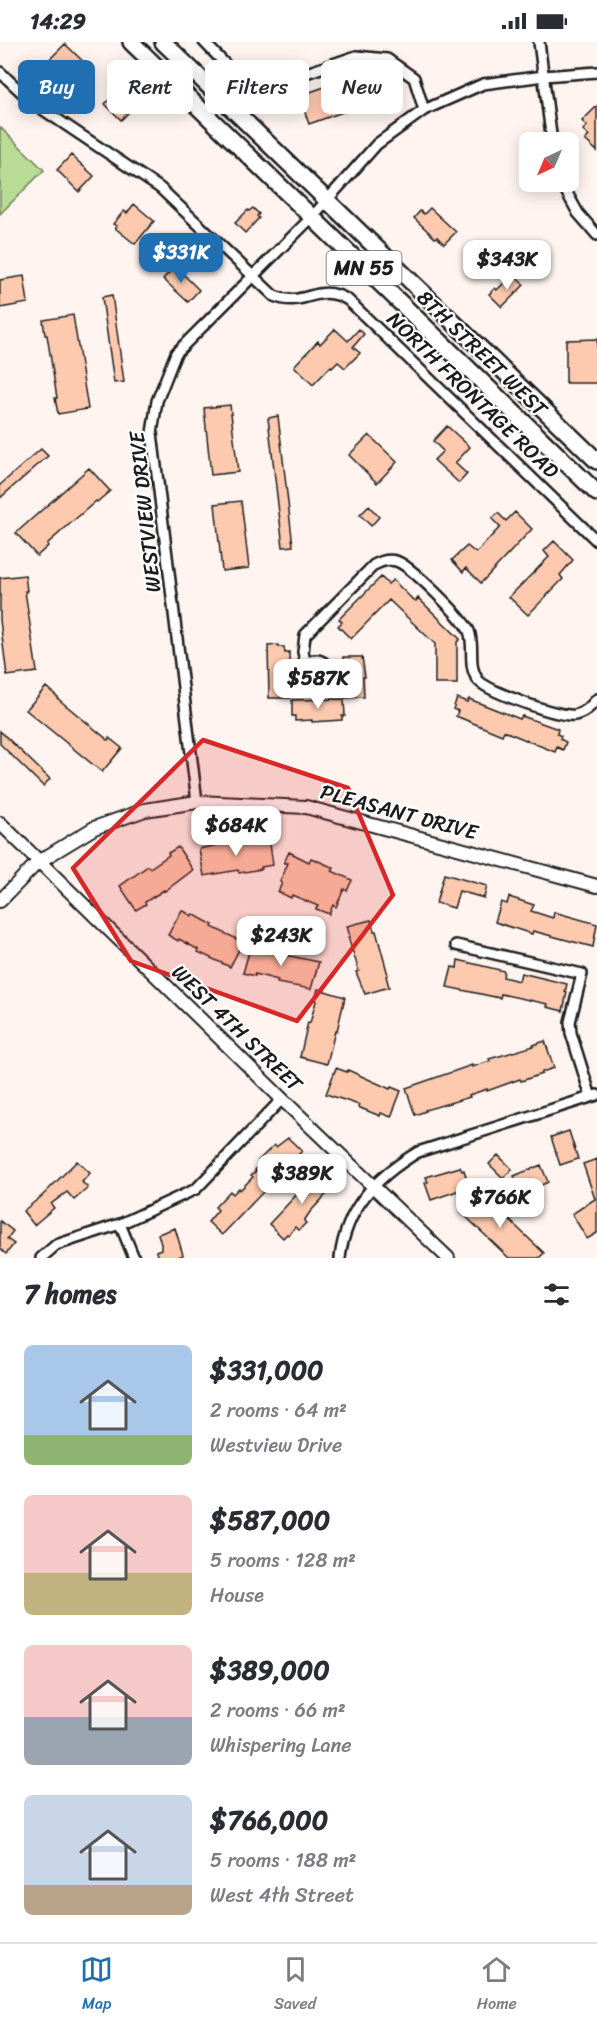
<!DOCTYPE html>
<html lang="en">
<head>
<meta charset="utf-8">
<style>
	:root { --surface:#fff; --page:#f7f7f7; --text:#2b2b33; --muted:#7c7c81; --line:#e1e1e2; --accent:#1f6fb2 }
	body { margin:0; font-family:Sriracha,sans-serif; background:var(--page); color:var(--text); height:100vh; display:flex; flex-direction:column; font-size:22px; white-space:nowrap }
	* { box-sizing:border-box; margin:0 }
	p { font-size:20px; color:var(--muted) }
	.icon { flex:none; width:33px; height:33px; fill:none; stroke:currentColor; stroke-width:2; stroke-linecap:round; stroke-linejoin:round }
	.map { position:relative; height:1216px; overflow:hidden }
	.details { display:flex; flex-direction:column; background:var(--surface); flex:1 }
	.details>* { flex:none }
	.guide { position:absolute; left:18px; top:18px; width:561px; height:54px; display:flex; gap:12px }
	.needle { width:39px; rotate:224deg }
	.tools { position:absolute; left:519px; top:90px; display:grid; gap:12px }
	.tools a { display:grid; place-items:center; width:60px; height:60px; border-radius:9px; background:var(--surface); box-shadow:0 3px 15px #0003; font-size:30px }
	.price { position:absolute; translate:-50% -51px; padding:0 14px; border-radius:12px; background:#fff; color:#222; font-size:20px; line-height:39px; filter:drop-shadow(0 2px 3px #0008) }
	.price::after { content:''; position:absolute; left:50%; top:36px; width:18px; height:14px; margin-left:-9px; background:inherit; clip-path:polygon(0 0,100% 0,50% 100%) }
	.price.active { background:var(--accent); color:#fff }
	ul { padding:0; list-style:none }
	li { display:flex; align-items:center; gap:18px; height:150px; padding:0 24px }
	li span { display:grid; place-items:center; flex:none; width:168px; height:120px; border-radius:9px; color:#555 }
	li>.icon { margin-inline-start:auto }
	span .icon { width:72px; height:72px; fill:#fffc; stroke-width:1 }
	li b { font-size:26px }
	h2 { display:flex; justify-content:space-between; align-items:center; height:72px; padding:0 24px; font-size:26px }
	.tag { padding:0 21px; border-radius:9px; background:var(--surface); box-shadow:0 3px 15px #0003; font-size:21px; line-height:54px }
	.tag.active { background:var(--accent); color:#fff }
	.status { display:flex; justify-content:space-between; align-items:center; height:42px; padding:0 30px; background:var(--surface); direction:ltr }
	.status svg { height:16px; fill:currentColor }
	.menu { display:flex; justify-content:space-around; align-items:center; height:84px; border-top:2px solid var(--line); background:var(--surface); font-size:16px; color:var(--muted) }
	.menu a { display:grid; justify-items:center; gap:3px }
	.menu .active { color:var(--accent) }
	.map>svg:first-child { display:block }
	.green { fill:#b8db95; stroke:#6a7c58; stroke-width:1.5 }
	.building { fill:#fecaaf; stroke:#1c1c1c; stroke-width:1.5 }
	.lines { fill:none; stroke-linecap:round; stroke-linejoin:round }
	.minor-casing { stroke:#1c1c1c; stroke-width:14 }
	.tertiary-casing { stroke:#1c1c1c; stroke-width:16 }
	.trunk-casing { stroke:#1c1c1c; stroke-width:20 }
	.minor { stroke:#fff; stroke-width:9 }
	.tertiary { stroke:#fff; stroke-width:12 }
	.trunk { stroke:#fff; stroke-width:15 }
	.marked { fill:#d62828; fill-opacity:0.2; stroke:#d62828; stroke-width:4.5; stroke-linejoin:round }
	.labels { text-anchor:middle; stroke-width:4.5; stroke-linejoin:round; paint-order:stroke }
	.shield { fill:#fff; stroke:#606060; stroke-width:1.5 }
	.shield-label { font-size:20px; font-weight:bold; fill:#1c1c1c }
	.street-label { font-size:21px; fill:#1c1c1c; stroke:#fff }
</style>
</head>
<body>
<div class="status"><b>14:29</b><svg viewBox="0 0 49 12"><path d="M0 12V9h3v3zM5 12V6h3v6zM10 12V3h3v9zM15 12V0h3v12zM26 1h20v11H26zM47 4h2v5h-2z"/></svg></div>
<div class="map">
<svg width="597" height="1216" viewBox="0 0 597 1216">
	<rect width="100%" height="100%" fill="#fff4ef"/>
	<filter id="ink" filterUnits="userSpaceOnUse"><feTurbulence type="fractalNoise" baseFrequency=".0167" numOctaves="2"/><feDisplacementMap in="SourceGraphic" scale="12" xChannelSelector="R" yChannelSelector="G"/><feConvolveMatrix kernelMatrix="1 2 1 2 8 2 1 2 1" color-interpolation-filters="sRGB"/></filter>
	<g filter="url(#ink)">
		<path class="green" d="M0 85 44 128 0 172Z"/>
		<path class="building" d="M65 2 91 27 76 42 50 17Z
			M361 32 371 60 309 82 299 54Z
			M128 39 144 55 121 78 105 62Z
			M597 64V109L585 98 589 94 583 88 587 84 582 79Z
			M71 113 94 134 79 150 57 128Z
			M134 162 154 179 135 202 115 186 117 184 113 182 124 169 127 171Z
			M253 166 259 172 257 174 259 176 245 191 235 181 248 168 249 169Z
			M430 166 456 190 444 202 437 195 435 196 414 176 420 169 424 172Z
			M175 224 199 248 188 260 163 237Z
			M513 232 524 243 502 265 489 252 495 246 497 248Z
			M24 234 28 261 0 266V238Z
			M112 253 124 340 114 341 102 255Z
			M73 273 88 367 58 372 55 356H57L47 293H45L43 278Z
			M335 287 348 299 359 287 364 292 353 305 360 311 345 326 338 320 332 326 331 324 313 343 294 324 318 299 320 302Z
			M597 297V341H566V298Z
			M230 363 238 430 211 433 204 366Z
			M278 374 293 504 283 505 268 376Z
			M447 384 470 405 455 421 467 432 459 441 434 418 443 409 433 399Z
			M369 393 397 420 377 441 349 413Z
			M41 407 48 414 0 456V443Z
			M89 426 110 449 97 460 96 459 47 502 48 504 37 514 16 491Z
			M241 459 249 526 222 529 215 462Z
			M369 464 379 475 371 484 360 473Z
			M515 470 532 487 481 541 466 526 463 530 452 518 467 504 476 511 500 485 492 477 498 471 506 479Z
			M554 499 573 518 560 533 563 537 528 573 509 555 549 515 544 509Z
			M25 533 27 549H25L37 630 7 634 0 578V536Z
			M381 535 388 542 393 538 411 556 416 559 418 556 460 597 457 600V642H435V602L389 558 351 597 338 584 342 580 339 577Z
			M278 603V605H284L285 611 289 610 290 656H269L268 604Z
			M343 615H362L365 635H363L364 655 345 656Z
			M46 645 58 655 57 656 108 698 109 696 122 706 102 730 26 668Z
			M457 656 467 660 469 657 520 677 522 674 558 687 557 692 561 694 560 697 566 700 563 708 557 705 555 710 504 689 502 693 456 674 458 669 453 667Z
			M344 657 345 674H342V678L312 680V678L295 679V674H292V658Z
			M0 689 50 737 43 744 0 702Z
			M269 795 273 823 261 825 262 827 239 831 238 828 204 834 199 807 234 799 235 802Z
			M178 805 193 828 165 849 164 848 145 860 146 862 136 868 120 844 148 824 150 826 169 813 168 811Z
			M289 810 309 820 311 816 323 821 334 826 332 829 352 838 347 849 344 847 336 865 333 863 329 872 316 867 318 864 292 853 291 856 278 850 282 841 280 840 288 821H284Z
			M444 832 487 844 484 856 459 849 454 866 436 861Z
			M509 855 534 863 531 869 553 876 554 870 597 882 593 905 533 889 532 892 495 880 501 860 507 862Z
			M182 868 192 874 193 872 213 883 212 885 243 900 230 925 198 910 199 908 179 897 178 899 168 893Z
			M371 878 374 889H376L388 933 386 934 389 945 365 952 356 930 359 929 348 895H350L347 884Z
			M251 903 262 906 263 904 286 910 285 913 319 920 311 947 277 941 278 938 255 932V934L243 931Z
			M458 918 504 929 503 935 519 939 521 931 567 942 565 950H567L563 969 547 965 548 962 501 952 500 956 447 945 452 925 457 926Z
			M318 947 345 955 337 989H335L327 1022 300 1015 308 980 310 981 316 959 315 958Z
			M545 999 554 1026 542 1030V1032L521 1039 520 1037 487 1049V1047L469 1053 470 1055 425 1068 426 1069 415 1073 406 1046 472 1023V1025L490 1019 489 1017 534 1004 533 1003Z
			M336 1026 347 1030 348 1028 390 1047 391 1045 401 1049 391 1075 381 1071 380 1074 358 1065 359 1063 326 1052Z
			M569 1089 578 1117 560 1123 551 1095Z
			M288 1096 302 1109 222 1193 208 1180 218 1168 215 1165 230 1149 233 1152 239 1146 240 1148 253 1135 251 1133 256 1129 255 1128 261 1122 258 1119 274 1103 276 1105Z
			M498 1113 512 1127 503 1136 489 1122Z
			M597 1117V1191L587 1197 572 1172 595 1157 583 1122Z
			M77 1119 90 1131 82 1140 88 1146 74 1158 67 1150 51 1162 54 1166 34 1183 23 1169 42 1154Z
			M541 1123 548 1140 521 1152 514 1134Z
			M460 1125 462 1129 464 1128 469 1145 431 1158 425 1141 428 1140 426 1135Z
			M323 1129 336 1142 310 1170 304 1179 306 1181 299 1188 295 1185 289 1193 287 1192 283 1196 269 1182 317 1131 319 1133Z
			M479 1149 544 1211 539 1216H509L461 1170Z
			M0 1179 13 1189 7 1197 14 1202 6 1212 0 1207Z
			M175 1186 183 1213 176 1216H159L156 1209 161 1207V1202L158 1192Z"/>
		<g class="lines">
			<defs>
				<path id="minor" d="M204 0 228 25 257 40 283 39 356 14 387 17 414 36 424 68
					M539 0 552 100
					M0 30 33 61 160 146 274 254C305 267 317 239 348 258L597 499
					M561 140 578 171 597 193
					M303 631a13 13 0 1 1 26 0a13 13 0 1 1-26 0Z
					M306 622 303 610 305 593 374 523C381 519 389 517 396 519 410 523 462 575 469 589 475 604 467 624 478 638 486 649 561 676 575 673 585 671 591 664 597 657
					M197 760 152 391 157 359 176 311 312 175 377 102 424 68 483 42 544 34 597 30
					M456 903 582 932 570 980 571 991 591 1055
					M120 1182 134 1216
					M41 1216 56 1203 120 1182 196 1147 282 1057
					M340 1216C346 1166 375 1136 418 1110L597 1053"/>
				<path id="tertiary" d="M0 781 282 1057 448 1216
					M0 859 38 820 94 786 145 768 197 760 306 765 597 844"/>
				<path id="trunk" d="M131 0 597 451
					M163 0 597 419"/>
			</defs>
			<use href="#minor" class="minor-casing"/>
			<use href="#tertiary" class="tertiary-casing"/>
			<use href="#trunk" class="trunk-casing"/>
			<use href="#minor" class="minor"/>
			<use href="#tertiary" class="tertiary"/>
			<use href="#trunk" class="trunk"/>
		</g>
	</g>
	<path class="marked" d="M203 698 348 746 393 853 297 979 131 919 73 826Z"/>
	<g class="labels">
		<rect class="shield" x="326.5" y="209" width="75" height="34" rx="4.5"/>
		<g class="shield-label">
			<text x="364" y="233">MN 55</text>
		</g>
		<g class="street-label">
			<text transform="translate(482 311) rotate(44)" y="7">8TH STREET WEST</text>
			<text transform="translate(473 353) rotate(44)" y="7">NORTH FRONTAGE ROAD</text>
			<text transform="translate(145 470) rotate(-96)" y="7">WESTVIEW DRIVE</text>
			<text transform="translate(399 770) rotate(15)" y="7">PLEASANT DRIVE</text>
			<text transform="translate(237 986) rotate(44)" y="7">WEST 4TH STREET</text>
		</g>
	</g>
</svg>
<div class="tools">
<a><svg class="needle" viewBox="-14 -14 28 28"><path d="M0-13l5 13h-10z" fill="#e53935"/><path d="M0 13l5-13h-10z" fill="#7c7c81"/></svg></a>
</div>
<b class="price active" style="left:181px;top:242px">$331K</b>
<b class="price" style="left:507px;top:249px">$343K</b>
<b class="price" style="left:318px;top:668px">$587K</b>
<b class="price" style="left:236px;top:815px">$684K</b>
<b class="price" style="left:281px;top:925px">$243K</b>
<b class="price" style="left:302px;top:1163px">$389K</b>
<b class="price" style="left:500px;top:1187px">$766K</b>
<div class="guide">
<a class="tag active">Buy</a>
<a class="tag">Rent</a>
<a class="tag">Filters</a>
<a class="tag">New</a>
</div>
</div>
<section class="details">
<h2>7 homes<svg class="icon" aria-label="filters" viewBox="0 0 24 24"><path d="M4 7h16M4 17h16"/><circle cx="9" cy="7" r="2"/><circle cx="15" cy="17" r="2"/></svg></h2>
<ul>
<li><span style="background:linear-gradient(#a9c7e8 75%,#8fb573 0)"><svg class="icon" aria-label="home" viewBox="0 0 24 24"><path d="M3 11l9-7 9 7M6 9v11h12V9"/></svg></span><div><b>$331,000</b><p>2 rooms · 64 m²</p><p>Westview Drive</p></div></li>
<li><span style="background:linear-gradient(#f6c9c9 65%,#c2b280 0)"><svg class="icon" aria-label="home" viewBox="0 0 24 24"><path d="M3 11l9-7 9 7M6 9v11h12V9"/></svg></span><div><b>$587,000</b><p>5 rooms · 128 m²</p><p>House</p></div></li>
<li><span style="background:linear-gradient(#f6c9c9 60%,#9aa5b1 0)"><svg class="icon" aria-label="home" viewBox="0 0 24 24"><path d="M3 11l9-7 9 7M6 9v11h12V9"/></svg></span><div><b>$389,000</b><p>2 rooms · 66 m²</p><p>Whispering Lane</p></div></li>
<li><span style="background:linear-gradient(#c9d6e8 75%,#b9a48a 0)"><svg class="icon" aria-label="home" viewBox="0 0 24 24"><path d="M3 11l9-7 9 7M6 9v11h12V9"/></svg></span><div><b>$766,000</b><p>5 rooms · 188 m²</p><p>West 4th Street</p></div></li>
</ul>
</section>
<nav class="menu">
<a class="active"><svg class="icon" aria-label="map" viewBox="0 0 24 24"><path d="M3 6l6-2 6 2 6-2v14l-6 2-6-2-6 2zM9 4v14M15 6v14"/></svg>Map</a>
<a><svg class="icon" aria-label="saved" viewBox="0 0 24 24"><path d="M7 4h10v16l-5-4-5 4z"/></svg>Saved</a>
<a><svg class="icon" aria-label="home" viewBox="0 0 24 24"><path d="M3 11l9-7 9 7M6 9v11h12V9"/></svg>Home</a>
</nav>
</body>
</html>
